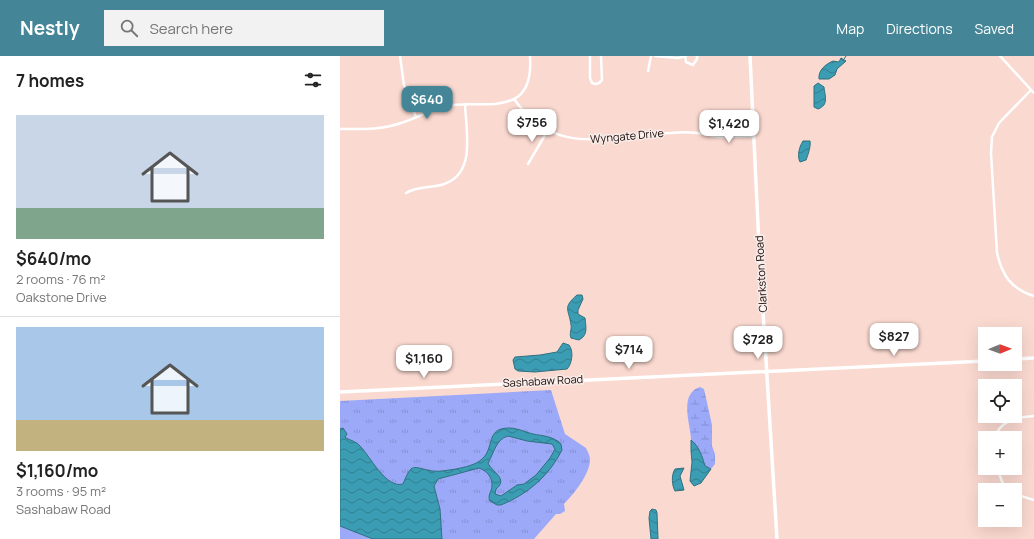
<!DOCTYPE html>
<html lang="en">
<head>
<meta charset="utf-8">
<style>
	:root { --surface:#fff; --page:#f2f2f2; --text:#222; --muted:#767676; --line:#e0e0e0; --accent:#448697 }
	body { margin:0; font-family:Manrope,sans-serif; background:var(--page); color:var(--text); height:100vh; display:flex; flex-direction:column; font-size:15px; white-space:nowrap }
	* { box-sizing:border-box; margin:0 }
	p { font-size:13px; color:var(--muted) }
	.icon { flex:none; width:22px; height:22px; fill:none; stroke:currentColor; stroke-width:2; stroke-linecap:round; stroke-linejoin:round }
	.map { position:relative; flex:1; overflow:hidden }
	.sheet { display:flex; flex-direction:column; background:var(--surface); width:340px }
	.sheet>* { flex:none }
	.needle { width:26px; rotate:89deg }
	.tools { position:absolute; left:638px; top:271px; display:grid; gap:8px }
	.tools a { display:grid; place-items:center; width:44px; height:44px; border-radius:0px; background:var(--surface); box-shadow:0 4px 16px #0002; font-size:20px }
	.price { position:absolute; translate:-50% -34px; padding:0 9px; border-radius:8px; background:#fff; color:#222; font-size:13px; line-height:26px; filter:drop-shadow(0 1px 2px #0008) }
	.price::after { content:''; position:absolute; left:50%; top:24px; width:12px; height:9px; margin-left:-6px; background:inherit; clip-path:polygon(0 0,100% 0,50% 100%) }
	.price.on { background:var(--accent); color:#fff }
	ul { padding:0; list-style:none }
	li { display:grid; align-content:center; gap:8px; height:212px; padding:0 16px }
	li+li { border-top:1px solid var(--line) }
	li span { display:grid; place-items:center; height:124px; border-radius:0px; color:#555 }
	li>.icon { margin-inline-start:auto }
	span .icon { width:72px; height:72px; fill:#fffc; stroke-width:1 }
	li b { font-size:17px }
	h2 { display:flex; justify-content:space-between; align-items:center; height:48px; padding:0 16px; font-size:17px }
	header { display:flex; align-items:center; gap:24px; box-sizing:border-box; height:56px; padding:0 20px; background:var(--accent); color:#fff }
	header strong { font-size:19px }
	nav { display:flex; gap:22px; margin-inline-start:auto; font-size:14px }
	.search { width:280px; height:36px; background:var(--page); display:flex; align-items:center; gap:10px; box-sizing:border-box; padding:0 14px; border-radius:0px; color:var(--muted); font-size:15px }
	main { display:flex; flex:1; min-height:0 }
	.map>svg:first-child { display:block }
	.grass { fill:url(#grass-tufts) }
	.wetland { fill:url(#wetland-marsh) }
	.water { fill:url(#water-waves); stroke:#30707f; fill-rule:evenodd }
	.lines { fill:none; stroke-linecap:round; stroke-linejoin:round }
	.stream { stroke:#30707f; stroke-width:1 }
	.street { stroke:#fff; stroke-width:2.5 }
	.secondary { stroke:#fff; stroke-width:3.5 }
	.labels { text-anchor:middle; stroke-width:3; stroke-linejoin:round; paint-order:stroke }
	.street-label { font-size:11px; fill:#180704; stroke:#f7ece9 }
</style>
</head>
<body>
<header>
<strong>Nestly</strong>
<div class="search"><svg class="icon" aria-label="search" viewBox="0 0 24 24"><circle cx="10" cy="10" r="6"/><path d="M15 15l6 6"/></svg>Search here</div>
<nav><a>Map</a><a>Directions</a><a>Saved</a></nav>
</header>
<main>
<section class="sheet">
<h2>7 homes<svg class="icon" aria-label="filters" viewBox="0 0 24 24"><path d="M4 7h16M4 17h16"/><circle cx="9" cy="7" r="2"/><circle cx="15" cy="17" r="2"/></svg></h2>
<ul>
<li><span style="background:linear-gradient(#c9d6e8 75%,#7fa58c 0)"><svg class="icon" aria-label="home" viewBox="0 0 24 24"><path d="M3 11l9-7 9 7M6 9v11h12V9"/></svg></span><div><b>$640/mo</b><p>2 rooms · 76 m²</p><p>Oakstone Drive</p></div></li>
<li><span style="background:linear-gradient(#a9c7e8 75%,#c2b280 0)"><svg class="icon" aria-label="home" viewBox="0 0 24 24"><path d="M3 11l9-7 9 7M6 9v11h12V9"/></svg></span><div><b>$1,160/mo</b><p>3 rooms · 95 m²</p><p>Sashabaw Road</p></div></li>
</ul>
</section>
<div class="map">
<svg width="694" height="483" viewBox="0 0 694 483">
	<defs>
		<pattern id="grass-tufts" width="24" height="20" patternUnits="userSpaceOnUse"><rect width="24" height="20" fill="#9ca9f9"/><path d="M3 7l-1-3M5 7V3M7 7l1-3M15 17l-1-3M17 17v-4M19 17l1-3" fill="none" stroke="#8690d4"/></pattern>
		<pattern id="wetland-marsh" width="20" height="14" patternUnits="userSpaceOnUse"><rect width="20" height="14" fill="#9ca9f9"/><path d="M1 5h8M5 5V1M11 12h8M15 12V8" fill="none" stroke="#8690d4"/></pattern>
		<pattern id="water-waves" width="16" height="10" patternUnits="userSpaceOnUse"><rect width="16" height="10" fill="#3b9db4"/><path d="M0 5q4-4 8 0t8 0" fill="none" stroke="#317e90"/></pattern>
	</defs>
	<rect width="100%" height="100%" fill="#fad9d0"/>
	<path class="grass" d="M211 334 225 378 246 392C248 396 250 400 250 404 250 418 233 439 224 448L225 455 220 458H216L194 483H0V345Z"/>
	<path class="wetland" d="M360 331 364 333 372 369V390L375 398V408L371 413 365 410C362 400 359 392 351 384 351 369 338 338 360 331Z"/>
	<path class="water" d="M501 2 506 5 497 13 495 19 489 23H479C478 14 486 8 493 5L499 6Z
		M478 27 484 31C485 40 489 49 478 53L474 51V30Z
		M463 85H470C471 90 468 99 466 104L460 106C457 100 459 91 463 85Z
		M237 239H242L243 243 238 254V258L245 262C246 272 248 279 239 284L231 282C229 277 232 273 231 269 229 253 222 252 237 239Z
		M223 287 229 289C234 295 232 308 227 313L195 316 178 315 175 313 173 304 175 301 200 299 217 296Z
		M3 372 7 378 5 381 6 382C10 384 17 386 20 390 30 400 46 433 63 428 72 406 72 411 92 415 100 416 108 414 116 413 125 411 136 409 142 403 155 392 145 372 169 372 177 372 185 376 193 378 203 380 213 380 221 388L222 394C209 420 188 438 161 449H157L150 445C147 439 152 436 152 429 152 421 147 415 139 412L98 423 94 430 100 453 102 483H33L0 470V373ZM168 380 187 385 212 388 215 393 210 402 196 419 184 428 177 429 161 440 155 438 156 433C169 423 152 416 148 407 154 397 156 383 168 380Z
		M351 384C360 392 362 400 365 410L371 413 361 427 354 430 350 425 352 406 351 395Z
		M344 412 340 420 344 434 335 435C332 430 331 419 335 413Z
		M312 453 316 454 317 457 318 483H311L309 462 310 455Z"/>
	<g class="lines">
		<path class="stream" d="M504 3 506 0"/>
		<path class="street" d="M60 0 64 29 76 61
			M250 0V22L252 27 256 28 259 27 262 24 261 0
			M315 0 338 2 346 0
			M345 0 346 6 353 9 357 3V0
			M660 0 694 37
			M308 15 311 0
			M691 34 659 67 652 81 651 97 657 197C662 219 671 233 694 240
			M174 43C217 104 270 78 331 77 342 76 354 76 365 78 370 79 375 81 380 81 391 81 402 80 414 80
			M0 73C21 73 41 74 61 67 76 63 91 53 107 50 128 45 153 53 174 43 190 35 191 15 190 0
			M366 78 378 75 413 73
			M188 108 208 74
			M66 137C77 130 89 132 101 129 137 120 126 76 125 48
			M654 382C661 364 677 361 694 360
			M657 412 663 428 669 434
			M675 438 694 444"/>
		<path class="secondary" d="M410 0 419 190 437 483
			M675 303 694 302
			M0 336 645 305"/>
	</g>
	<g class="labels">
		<g class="street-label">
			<text transform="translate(287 80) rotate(-5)" y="4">Wyngate Drive</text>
			<text transform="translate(421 218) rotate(-93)" y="4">Clarkston Road</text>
			<text transform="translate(203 325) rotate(-3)" y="4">Sashabaw Road</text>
		</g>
	</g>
</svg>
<div class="tools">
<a><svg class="needle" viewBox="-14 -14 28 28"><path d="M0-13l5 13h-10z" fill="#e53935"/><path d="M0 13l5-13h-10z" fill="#767676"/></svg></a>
<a><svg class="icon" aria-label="locate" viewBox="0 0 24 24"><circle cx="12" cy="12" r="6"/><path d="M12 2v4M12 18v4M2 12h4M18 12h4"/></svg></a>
<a>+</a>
<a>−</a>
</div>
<b class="price on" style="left:87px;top:64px">$640</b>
<b class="price" style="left:192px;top:87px">$756</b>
<b class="price" style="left:389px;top:88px">$1,420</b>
<b class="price" style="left:554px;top:301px">$827</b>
<b class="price" style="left:418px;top:304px">$728</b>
<b class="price" style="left:289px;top:314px">$714</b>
<b class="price" style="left:84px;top:323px">$1,160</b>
</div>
</main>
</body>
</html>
